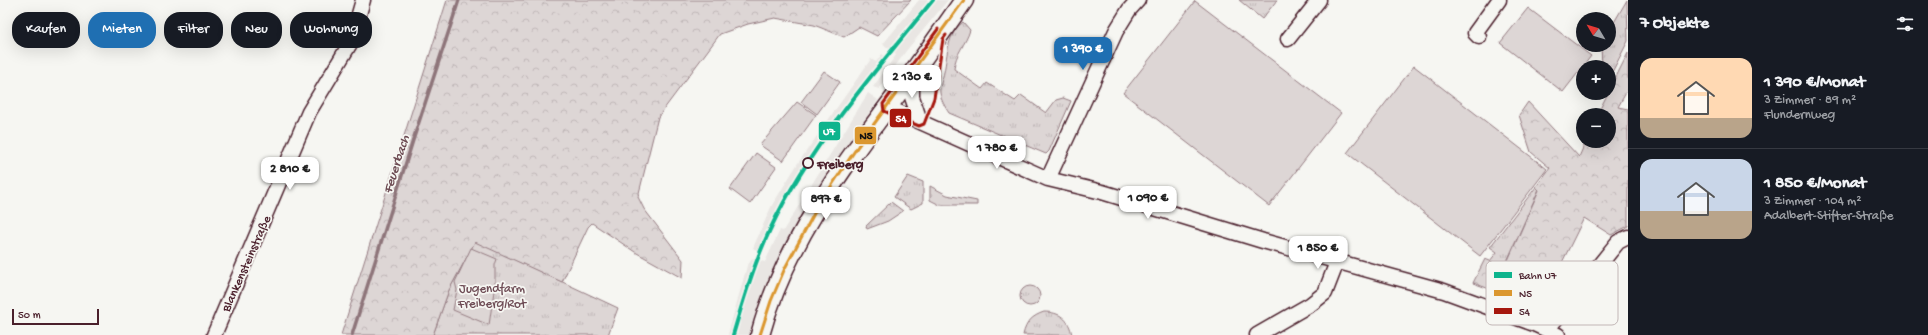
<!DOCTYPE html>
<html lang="de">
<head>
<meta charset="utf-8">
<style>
	:root { --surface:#171b24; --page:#20242c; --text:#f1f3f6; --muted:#9ea1a6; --line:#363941; --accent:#1f6fb2 }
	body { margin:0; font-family:"Gochi Hand",sans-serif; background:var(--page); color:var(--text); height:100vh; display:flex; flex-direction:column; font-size:15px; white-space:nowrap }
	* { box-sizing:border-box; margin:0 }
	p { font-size:13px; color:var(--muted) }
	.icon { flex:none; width:22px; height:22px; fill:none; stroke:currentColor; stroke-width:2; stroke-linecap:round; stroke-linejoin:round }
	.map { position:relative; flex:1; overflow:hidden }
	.details { display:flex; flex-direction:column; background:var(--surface); width:300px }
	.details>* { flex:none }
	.top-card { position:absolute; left:12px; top:12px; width:380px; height:36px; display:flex; gap:8px }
	.needle { width:26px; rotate:308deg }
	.fabs { position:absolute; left:1576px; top:12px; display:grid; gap:8px }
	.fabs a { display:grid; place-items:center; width:40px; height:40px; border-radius:50%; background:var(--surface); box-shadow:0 4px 16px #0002; font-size:20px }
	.scale { position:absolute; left:12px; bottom:10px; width:87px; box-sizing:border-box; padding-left:4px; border:2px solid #4a1f2b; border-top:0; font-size:11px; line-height:14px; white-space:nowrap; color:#4a1f2b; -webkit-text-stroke:3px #f6f6f2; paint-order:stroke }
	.price { position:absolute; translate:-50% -34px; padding:0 9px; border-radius:8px; background:#fff; color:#222; font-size:13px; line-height:26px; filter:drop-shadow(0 1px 2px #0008) }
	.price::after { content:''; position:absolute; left:50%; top:24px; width:12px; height:9px; margin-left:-6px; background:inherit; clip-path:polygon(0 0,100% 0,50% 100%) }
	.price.active { background:var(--accent); color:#fff }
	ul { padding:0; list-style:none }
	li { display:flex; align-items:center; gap:12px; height:100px; padding:0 12px }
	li+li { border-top:1px solid var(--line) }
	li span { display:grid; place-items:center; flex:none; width:112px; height:80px; border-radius:12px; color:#555 }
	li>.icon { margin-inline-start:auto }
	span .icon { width:48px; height:48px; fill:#fffc; stroke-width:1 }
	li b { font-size:17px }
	h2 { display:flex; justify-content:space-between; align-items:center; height:48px; padding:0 12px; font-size:17px }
	.chip { padding:0 14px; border-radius:16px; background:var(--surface); box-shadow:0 4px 16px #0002; font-size:14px; line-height:36px }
	.chip.active { background:var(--accent); color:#fff }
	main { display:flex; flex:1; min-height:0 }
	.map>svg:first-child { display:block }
	.built { fill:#e9e6e3 }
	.grass { fill:url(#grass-tufts); stroke:#947a80 }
	.forest { fill:url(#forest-crowns); stroke:#947a80 }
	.pitch { fill:#ddd6d5; stroke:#947a80 }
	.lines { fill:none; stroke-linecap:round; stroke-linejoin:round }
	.stream { stroke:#8e747a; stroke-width:3.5 }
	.minor-casing { stroke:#4a1f2b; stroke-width:17 }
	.major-casing { stroke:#4a1f2b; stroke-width:21 }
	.minor { stroke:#f6f6f2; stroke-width:14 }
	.major { stroke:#f6f6f2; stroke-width:18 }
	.bus-1-casing { stroke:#f6f6f2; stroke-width:6 }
	.bus-2-casing { stroke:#f6f6f2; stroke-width:6 }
	.bus-1 { stroke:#db972f; stroke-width:3 }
	.bus-2 { stroke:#a6180e; stroke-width:3 }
	.rail-1-casing { stroke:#f6f6f2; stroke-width:7 }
	.rail-1 { stroke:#0eb48d; stroke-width:4 }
	.stop-dot { fill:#f6f6f2; stroke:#4a1f2b; stroke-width:2 }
	.labels { text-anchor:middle; stroke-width:3.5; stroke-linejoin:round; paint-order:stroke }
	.stop-label { font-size:13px; font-weight:bold; fill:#4a1f2b; stroke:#f6f6f2; text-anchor:start }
	.street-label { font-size:13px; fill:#4a1f2b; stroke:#f6f6f2 }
	.park-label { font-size:13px; fill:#6f4d56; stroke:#f6f6f2 }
	.water-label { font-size:14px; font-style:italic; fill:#6c4a52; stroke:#f6f6f2 }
	.key { fill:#f6f6f2; stroke:#c2b6b6; stroke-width:1 }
	.key-label { font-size:11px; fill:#4a1f2b }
	.line-badge { stroke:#f6f6f2; stroke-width:1.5 }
	.badge-label { font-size:11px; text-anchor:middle; font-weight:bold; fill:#fff }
	.pale-badge-label { font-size:11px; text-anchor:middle; font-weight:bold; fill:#111 }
</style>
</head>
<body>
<main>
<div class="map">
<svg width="1628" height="335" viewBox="0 0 1628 335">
	<defs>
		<pattern id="grass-tufts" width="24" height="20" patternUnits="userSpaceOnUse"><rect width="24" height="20" fill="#ddd6d5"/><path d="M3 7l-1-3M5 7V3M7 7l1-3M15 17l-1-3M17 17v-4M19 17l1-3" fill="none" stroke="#bfb7b7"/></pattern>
		<pattern id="forest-crowns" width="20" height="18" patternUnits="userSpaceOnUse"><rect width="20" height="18" fill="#ddd6d5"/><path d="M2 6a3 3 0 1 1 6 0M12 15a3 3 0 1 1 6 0" fill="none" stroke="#bfb7b7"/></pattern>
	</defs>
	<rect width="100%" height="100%" fill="#f6f6f2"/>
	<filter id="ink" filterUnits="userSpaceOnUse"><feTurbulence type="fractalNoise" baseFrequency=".025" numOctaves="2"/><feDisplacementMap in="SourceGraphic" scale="8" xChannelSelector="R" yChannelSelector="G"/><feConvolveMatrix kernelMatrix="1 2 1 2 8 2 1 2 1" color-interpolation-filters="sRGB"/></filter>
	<g filter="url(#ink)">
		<path class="built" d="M919 0H948L906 51 879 89 873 87 896 55 883 44Z
			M882 54 887 58 810 164 783 210 762 253 753 248 771 207 798 163 871 59 876 62Z
			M868 93 878 100 808 203 784 247 762 299 751 335H728L747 266 753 258 765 262 780 230 783 231Z"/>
		<path class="grass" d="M1239 0H1277L1262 19Z
			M1627 0 1628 41 1609 78V67H1602L1601 45H1609V31Z
			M963 22 970 30C966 44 955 54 954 69L982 89 987 83 1015 101 1021 95 1046 113 1056 100 1063 98 1071 101 1049 151 1046 154 949 113C945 107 941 100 940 93 939 86 943 78 944 72 948 53 947 34 963 22Z
			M908 176 923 182V203L911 209 894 197Z
			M930 186 947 195 977 201V205H940L930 200Z
			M1536 187 1539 189 1504 268 1490 261 1497 252 1490 247Z
			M891 202 903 211 888 221 867 229 866 226Z
			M475 241 618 308 608 335H433L449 290Z
			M1020 296a10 10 0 1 1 20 0a10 10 0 1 1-20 0Z
			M1044 312C1060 312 1069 319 1072 335H1023C1026 322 1032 316 1044 312Z"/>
		<path class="forest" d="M447 0H911L877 36 859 27 844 37 814 25 775 18 748 24 720 34 658 117 638 197 644 209 683 260 682 278 635 252 592 223 588 227 562 282 475 242 449 290 433 335H341Z
			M1628 53V89L1618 107 1628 109V226L1611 235 1584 218 1540 307 1473 283 1485 259 1505 267 1539 190 1536 187 1550 168 1531 152 1519 115 1528 102 1579 157 1586 141H1609V115H1597Z"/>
		<path class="pitch" d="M1195 1 1341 113 1269 206 1123 93Z
			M1528 8 1591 56 1563 92 1500 43Z
			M1414 66 1547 169 1480 256 1347 153Z
			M824 71 840 82 817 114 801 102Z
			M797 102 816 115 783 161 760 145Z
			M756 153 776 167 750 204 730 189Z
			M471 248 497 259 495 265V284L489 325 453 310 457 290 455 282Z"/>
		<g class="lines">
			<path class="stream" d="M352 335 414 137 459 0"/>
			<defs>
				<path id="minor" d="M1479 37 1475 33 1499 0
					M1288 39 1319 0
					M912 74V97L920 121
					M887 107 1048 179 1102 192 1263 241 1444 291 1534 324 1558 335
					M1048 179 1116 31 1129 10 1138 0
					M1547 330 1618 242 1628 237
					M214 335 309 112 351 42 363 0
					M1257 335 1311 304 1325 293 1337 262"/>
				<path id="major" d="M760 335C785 242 844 165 901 89 922 60 943 30 964 0"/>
			</defs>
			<use href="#minor" class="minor-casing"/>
			<use href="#major" class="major-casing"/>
			<use href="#minor" class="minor"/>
			<use href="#major" class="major"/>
			<defs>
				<path id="bus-1" d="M760 335 771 301 785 268 818 206 858 146 964 0"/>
				<path id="bus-2" d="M938 29 883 104 884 111 919 126 924 124 934 98 943 39 946 35"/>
			</defs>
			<use href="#bus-1" class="bus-1-casing"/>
			<use href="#bus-2" class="bus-2-casing"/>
			<use href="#bus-1" class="bus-1"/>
			<use href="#bus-2" class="bus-2"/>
			<defs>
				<path id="rail-1" d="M733 335C742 304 751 273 764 243 802 154 872 75 933 0"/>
			</defs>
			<use href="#rail-1" class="rail-1-casing"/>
			<use href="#rail-1" class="rail-1"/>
		</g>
	</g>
	<circle class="stop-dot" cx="808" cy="163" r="5"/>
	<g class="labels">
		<g class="stop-label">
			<text x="817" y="168">Freiberg</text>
		</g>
		<g class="street-label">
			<text transform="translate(245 263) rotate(-66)" y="5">Blankensteinstraße</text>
		</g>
		<g class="park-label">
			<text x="492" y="292">Jugendfarm<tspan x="492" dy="15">Freiberg/Rot</tspan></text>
		</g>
		<g class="water-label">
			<text transform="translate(395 164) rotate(-72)" y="5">Feuerbach</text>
		</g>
	</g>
	<rect x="1486" y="261" width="132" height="64" rx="6" class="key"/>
	<rect x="1494" y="272" width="18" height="6" fill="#0eb48d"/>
	<rect x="1494" y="290" width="18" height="6" fill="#db972f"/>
	<rect x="1494" y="308" width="18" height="6" fill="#a6180e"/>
	<g class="key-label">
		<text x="1519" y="279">Bahn U7</text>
		<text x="1519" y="297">N5</text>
		<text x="1519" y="315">54</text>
	</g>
	<g class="line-badge">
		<rect x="889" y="108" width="23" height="20" rx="4" fill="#a6180e"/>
		<rect x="818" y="121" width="23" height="20" rx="4" fill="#0eb48d"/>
		<rect x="854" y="126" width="23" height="19" rx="4" fill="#db972f"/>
	</g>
	<g class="badge-label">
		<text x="901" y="122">54</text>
		<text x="829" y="135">U7</text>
	</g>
	<g class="pale-badge-label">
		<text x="866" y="139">N5</text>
	</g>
</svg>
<div class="fabs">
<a><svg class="needle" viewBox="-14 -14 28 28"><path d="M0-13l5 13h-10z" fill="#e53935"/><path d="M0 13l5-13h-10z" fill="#9ea1a6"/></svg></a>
<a>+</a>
<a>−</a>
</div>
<div class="scale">50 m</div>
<b class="price active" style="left:1083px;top:71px">1 390 €</b>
<b class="price" style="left:912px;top:99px">2 130 €</b>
<b class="price" style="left:997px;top:170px">1 780 €</b>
<b class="price" style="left:290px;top:191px">2 810 €</b>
<b class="price" style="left:1148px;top:220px">1 090 €</b>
<b class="price" style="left:826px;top:221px">897 €</b>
<b class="price" style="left:1318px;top:270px">1 850 €</b>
<div class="top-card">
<a class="chip">Kaufen</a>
<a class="chip active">Mieten</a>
<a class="chip">Filter</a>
<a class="chip">Neu</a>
<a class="chip">Wohnung</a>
</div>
</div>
<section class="details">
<h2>7 Objekte<svg class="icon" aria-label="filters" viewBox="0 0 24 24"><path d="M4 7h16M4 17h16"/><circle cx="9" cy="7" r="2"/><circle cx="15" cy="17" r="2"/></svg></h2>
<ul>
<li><span style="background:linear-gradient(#ffd9b3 75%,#b9a48a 0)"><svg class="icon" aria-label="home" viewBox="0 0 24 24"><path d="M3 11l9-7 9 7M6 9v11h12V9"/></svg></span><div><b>1 390 €/Monat</b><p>3 Zimmer · 89 m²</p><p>Flundernweg</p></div></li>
<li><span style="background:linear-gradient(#c9d6e8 65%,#b9a48a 0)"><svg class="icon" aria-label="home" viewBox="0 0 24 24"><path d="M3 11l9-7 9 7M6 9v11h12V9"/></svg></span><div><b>1 850 €/Monat</b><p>3 Zimmer · 104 m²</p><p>Adalbert-Stifter-Straße</p></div></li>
</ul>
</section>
</main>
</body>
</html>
